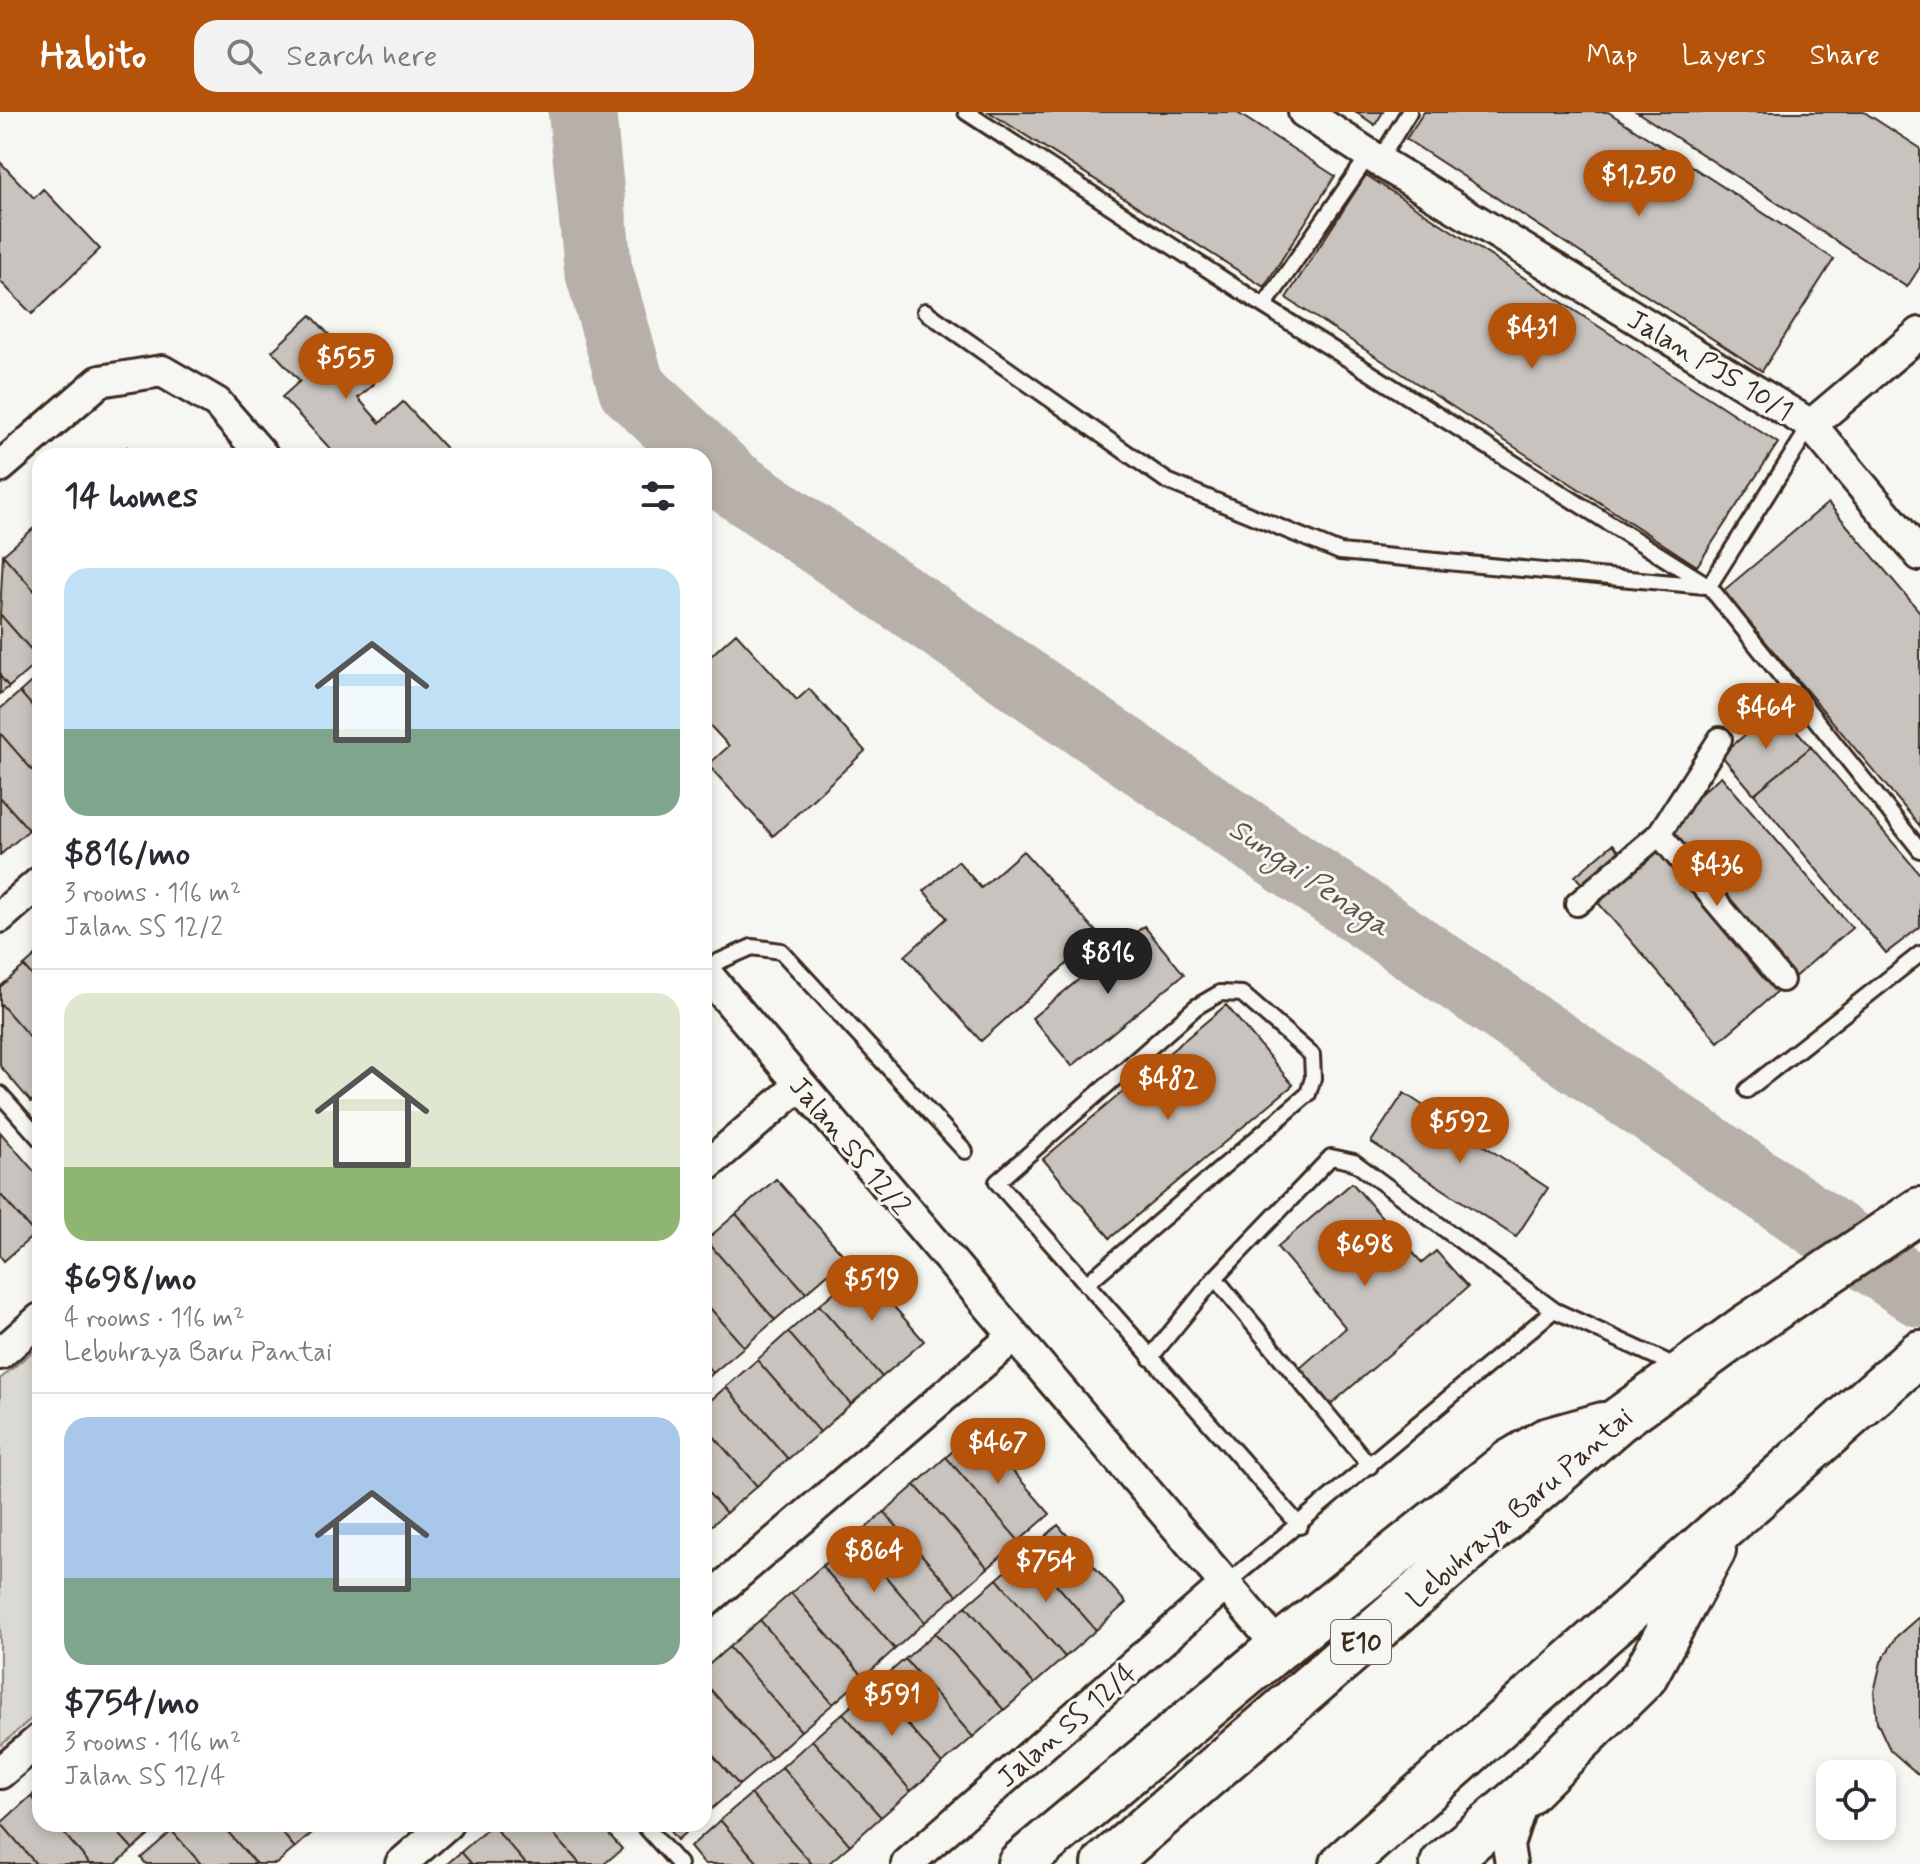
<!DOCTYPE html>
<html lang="en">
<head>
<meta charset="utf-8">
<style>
	:root { --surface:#fff; --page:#f2f2f3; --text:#2b2b33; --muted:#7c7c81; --line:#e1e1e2; --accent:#b45309 }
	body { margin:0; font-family:Mynerve,sans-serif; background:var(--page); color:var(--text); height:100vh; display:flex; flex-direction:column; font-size:30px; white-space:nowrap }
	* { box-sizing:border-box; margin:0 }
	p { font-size:26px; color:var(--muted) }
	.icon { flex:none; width:44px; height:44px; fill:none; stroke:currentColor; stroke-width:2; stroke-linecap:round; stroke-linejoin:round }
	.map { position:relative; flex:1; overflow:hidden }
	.drawer { position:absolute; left:32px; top:336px; width:680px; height:1384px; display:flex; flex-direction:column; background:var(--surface); border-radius:24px; box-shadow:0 4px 12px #0003 }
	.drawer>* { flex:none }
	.tools { position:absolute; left:1816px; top:1648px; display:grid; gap:16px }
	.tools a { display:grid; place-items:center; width:80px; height:80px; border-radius:16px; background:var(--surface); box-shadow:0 4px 12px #0003; font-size:40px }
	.price { position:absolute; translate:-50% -68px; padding:0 18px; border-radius:28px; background:var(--accent); color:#fff; font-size:26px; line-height:52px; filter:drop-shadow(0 2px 4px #0008) }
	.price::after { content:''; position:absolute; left:50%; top:48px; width:24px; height:18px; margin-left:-12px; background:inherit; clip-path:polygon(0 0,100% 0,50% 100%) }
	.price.current { background:#222; color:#fff }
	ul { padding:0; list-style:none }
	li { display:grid; align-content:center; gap:16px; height:424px; padding:0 32px }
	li+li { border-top:2px solid var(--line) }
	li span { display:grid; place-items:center; height:248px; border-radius:24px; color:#555 }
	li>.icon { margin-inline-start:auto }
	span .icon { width:144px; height:144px; fill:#fffc; stroke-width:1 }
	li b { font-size:34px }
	h2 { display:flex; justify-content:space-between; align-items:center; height:96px; padding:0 32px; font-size:34px }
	header { display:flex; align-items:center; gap:48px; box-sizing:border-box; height:112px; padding:0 40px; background:var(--accent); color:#fff }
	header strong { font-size:38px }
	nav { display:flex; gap:44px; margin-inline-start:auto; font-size:28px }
	.search { width:560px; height:72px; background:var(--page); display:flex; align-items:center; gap:20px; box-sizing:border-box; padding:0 28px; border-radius:24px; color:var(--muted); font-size:30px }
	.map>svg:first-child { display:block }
	.green { fill:#dad9d3; stroke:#8a8278; stroke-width:2 }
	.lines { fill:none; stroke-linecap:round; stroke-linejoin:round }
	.river { stroke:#b6b0a9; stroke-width:68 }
	.building { fill:#c8c3be; stroke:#3b2a1e; stroke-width:2 }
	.service-casing { stroke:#3b2a1e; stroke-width:20 }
	.pedestrian-casing { stroke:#3b2a1e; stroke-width:28 }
	.minor-casing { stroke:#3b2a1e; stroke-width:36 }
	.motorway-casing { stroke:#3b2a1e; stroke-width:50 }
	.service { stroke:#f6f6f2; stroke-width:14 }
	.pedestrian { stroke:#f6f6f2; stroke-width:22 }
	.minor { stroke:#f6f6f2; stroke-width:30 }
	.motorway { stroke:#f6f6f2; stroke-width:44 }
	.labels { text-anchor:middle; stroke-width:6; stroke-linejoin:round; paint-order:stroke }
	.shield { fill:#f6f6f2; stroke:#73675e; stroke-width:2 }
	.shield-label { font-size:26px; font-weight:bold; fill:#3b2a1e }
	.street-label { font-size:28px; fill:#3b2a1e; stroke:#f6f6f2 }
	.water-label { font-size:30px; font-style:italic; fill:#605248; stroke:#f6f6f2 }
</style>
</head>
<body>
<header>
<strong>Habito</strong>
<div class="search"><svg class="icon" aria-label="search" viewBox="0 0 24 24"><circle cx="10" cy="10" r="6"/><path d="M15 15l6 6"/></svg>Search here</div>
<nav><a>Map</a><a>Layers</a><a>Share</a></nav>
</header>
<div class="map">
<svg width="1920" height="1752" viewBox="0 0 1920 1752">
	<rect width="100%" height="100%" fill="#f6f6f2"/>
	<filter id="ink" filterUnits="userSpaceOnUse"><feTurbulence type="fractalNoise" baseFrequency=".0125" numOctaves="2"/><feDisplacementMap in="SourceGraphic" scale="16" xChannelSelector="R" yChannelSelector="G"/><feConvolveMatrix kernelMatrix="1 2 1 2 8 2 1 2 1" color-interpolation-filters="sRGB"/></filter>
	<g filter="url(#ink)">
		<path class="green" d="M40 1233V1599L0 1634V1267Z"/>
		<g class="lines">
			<path class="river" d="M582 0 598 156 632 276 704 344
				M704 344 730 369 1920 1181"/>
		</g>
		<path class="building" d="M989 0H1236L1335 64 1264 175Z
			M1356 0H1383L1375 13Z
			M1424 0H1608L1834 147 1762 259 1406 27Z
			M1637 0H1864L1920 36V155L1907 175Z
			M0 50 34 86 43 77 100 137 32 202 0 169Z
			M1366 63 1778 331 1697 454 1286 186Z
			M311 203 374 272 358 286 380 311 403 290 453 344H337L282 285 300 269 272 239Z
			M127 335 134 344H116Z
			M1828 391 1920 500V714L1723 479Z
			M34 416 40 423V485L3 443Z
			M3 443 40 485V548L0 502Z
			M0 502 40 548 9 575 0 564Z
			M736 521 797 588 809 577 865 639 773 724 708 653 729 634 704 607V550Z
			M40 562V603L20 580Z
			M0 564 9 575 0 582Z
			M20 580 40 603V667L0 621V597Z
			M1777 596 1811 635 1754 682 1721 643Z
			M0 621 40 667V708L29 718 0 685Z
			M1811 635 1920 762V815L1886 841 1754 682Z
			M1721 664 1852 816 1718 930 1575 764 1613 732 1625 746Z
			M0 685 29 718 0 743Z
			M1023 739 1099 823 981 929 905 844 947 806 924 779 958 749 981 776Z
			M1144 814 1184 862 1072 954 1032 906Z
			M40 840V873L24 854Z
			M24 854 40 873V937L0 891V875Z
			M0 891 40 937V981L31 990 0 954Z
			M1226 893 1293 973 1110 1126 1043 1047Z
			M1404 981 1548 1076 1516 1125 1371 1030Z
			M0 1020 40 1066V1118L35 1122 0 1082Z
			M776 1067 846 1146 806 1181 736 1102Z
			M1352 1071 1422 1151 1436 1139 1468 1175 1330 1293 1299 1257 1346 1216 1277 1135Z
			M0 1082 35 1122 4 1149 0 1144Z
			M736 1102 806 1181 775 1208 706 1128Z
			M706 1128 775 1208 744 1235 704 1189Z
			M861 1157 924 1229 882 1265 819 1193Z
			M704 1189 744 1235 713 1261 704 1251Z
			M819 1193 882 1265 851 1292 788 1220Z
			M788 1220 851 1292 820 1320 757 1248Z
			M757 1248 820 1320 788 1347 726 1275Z
			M704 1251 713 1261 704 1270Z
			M726 1275 788 1347 757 1374 704 1313V1294Z
			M704 1313 757 1374 726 1401 704 1376Z
			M977 1318 1050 1402 1019 1429 946 1345Z
			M946 1345 1019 1429 988 1456 915 1373Z
			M915 1373 988 1456 957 1483 884 1400Z
			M704 1376 726 1401 704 1420Z
			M884 1400 957 1483 925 1510 853 1427Z
			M1058 1413 1126 1491 1096 1518 1028 1440Z
			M853 1427 925 1510 895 1537 822 1454Z
			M1028 1440 1096 1518 1065 1545 997 1467Z
			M822 1454 895 1537 864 1565 791 1481Z
			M997 1467 1065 1545 1034 1572 966 1494Z
			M791 1481 864 1565 833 1592 760 1508Z
			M966 1494 1034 1572 1004 1598 935 1521Z
			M1920 1504V1664L1890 1638 1877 1610 1874 1580 1881 1550 1897 1524Z
			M760 1508 833 1592 801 1619 729 1535Z
			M935 1521 1004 1598 973 1625 905 1547Z
			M729 1535 801 1619 771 1646 704 1570V1557Z
			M905 1547 973 1625 942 1652 874 1574Z
			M704 1570 771 1646 739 1673 704 1633Z
			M874 1574 942 1652 911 1679 843 1601Z
			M843 1601 911 1679 881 1705 812 1628Z
			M812 1628 881 1705 850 1733 782 1655Z
			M704 1633 739 1673 708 1700 704 1695Z
			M782 1655 850 1733 828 1752H812L751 1682Z
			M40 1677V1694L31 1684Z
			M751 1682 812 1752H759L720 1708Z
			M31 1684 40 1694V1712H56L90 1752H36L1 1711Z
			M720 1708 759 1752H704L690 1735Z
			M1 1711 36 1752H0Z
			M56 1712H110L133 1737 116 1752H90Z
			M110 1712H162L133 1737Z
			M180 1712H221L256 1752H201L172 1719Z
			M221 1712H275L295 1736 276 1752H256Z
			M275 1712H322L295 1736Z
			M545 1712H600L622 1737 604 1752H580Z
			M545 1712 580 1752H526L492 1713Z
			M664 1712H695L677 1728Z
			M492 1713 526 1752H472L461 1740Z
			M172 1719 201 1752H146L141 1746Z
			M461 1740 472 1752H447Z"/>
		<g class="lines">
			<defs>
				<path id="service" d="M966 0 1264 194 1709 474 1920 738
					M1379 49 1409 0
					M1264 194 1369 43
					M925 199 1167 369 1340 440 1705 474
					M1709 474 1811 313
					M704 856 752 835 781 839 965 1039
					M1747 978 1920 842
					M0 982 40 1027
					M1215 1166 1370 1354
					M1086 1172 1308 982 1313 966 1312 943 1242 882 1220 881 1196 895 997 1070 1300 1414
					M1150 1246 1215 1166 1331 1045 1354 1050 1554 1198 1678 1255
					M1225 1473 1554 1198
					M643 1712 679 1752"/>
				<path id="pedestrian" d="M1659 722 1720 627
					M1577 792 1659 722 1782 868"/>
				<path id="minor" d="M1304 0 1379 49 1811 313 1920 443
					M1811 313 1920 221
					M0 355 100 269 162 259 217 291 263 344
					M0 805 40 770
					M704 859 1279 1535
					M704 1056 800 973
					M0 1242 40 1207
					M704 1491 1014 1224
					M0 1661 40 1627
					M401 1752 447 1712
					M907 1752 1225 1473
					M1511 1752 1508 1733 1523 1687"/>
				<path id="motorway" d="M1020 1752 1279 1535 1509 1351 1546 1329 1603 1313
					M1105 1752 1617 1309 1745 1216 1920 1098
					M1343 1752 1920 1241
					M1443 1752 1525 1682 1644 1565 1713 1438"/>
			</defs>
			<use href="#service" class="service-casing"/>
			<use href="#pedestrian" class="pedestrian-casing"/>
			<use href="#minor" class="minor-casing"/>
			<use href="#motorway" class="motorway-casing"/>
			<use href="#service" class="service"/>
			<use href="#pedestrian" class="pedestrian"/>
			<use href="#minor" class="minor"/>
			<use href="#motorway" class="motorway"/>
		</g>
	</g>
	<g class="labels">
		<rect class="shield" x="1331" y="1508" width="60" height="44" rx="6"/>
		<g class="shield-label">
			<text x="1361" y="1539">E10</text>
		</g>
		<g class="street-label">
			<text transform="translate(1711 252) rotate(31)" y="10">Jalan PJS 10/1</text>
			<text transform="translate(851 1033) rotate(50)" y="10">Jalan SS 12/2</text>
			<text transform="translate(1519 1395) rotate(-41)" y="10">Lebuhraya Baru Pantai</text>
			<text transform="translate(1066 1612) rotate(-41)" y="10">Jalan SS 12/4</text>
		</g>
		<g class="water-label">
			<text transform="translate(1310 765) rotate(34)" y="10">Sungai Penaga</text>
		</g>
	</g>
</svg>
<div class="tools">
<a><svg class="icon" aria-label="locate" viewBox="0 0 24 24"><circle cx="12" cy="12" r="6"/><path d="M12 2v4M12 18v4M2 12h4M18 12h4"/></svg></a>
</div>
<b class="price" style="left:1639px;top:106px">$1,250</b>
<b class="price" style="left:1532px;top:259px">$431</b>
<b class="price" style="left:346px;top:289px">$555</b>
<b class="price" style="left:1766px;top:639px">$464</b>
<b class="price" style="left:1717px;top:796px">$436</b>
<b class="price current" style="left:1108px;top:884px">$816</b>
<b class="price" style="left:1168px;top:1010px">$482</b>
<b class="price" style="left:1460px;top:1053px">$592</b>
<b class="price" style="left:1365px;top:1176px">$698</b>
<b class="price" style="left:872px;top:1211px">$519</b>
<b class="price" style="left:998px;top:1374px">$467</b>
<b class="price" style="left:874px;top:1482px">$864</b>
<b class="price" style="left:1046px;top:1492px">$754</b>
<b class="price" style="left:892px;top:1626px">$591</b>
<section class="drawer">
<h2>14 homes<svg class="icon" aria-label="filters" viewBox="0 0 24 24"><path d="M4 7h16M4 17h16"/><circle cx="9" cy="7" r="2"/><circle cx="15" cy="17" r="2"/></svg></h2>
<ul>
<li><span style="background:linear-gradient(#bfe0f5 65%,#7fa58c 0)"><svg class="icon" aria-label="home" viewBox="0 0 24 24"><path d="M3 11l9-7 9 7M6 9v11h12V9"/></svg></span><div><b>$816/mo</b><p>3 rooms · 116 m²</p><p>Jalan SS 12/2</p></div></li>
<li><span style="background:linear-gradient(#dfe7d0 70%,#8fb573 0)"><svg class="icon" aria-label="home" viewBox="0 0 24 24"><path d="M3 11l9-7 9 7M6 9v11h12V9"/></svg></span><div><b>$698/mo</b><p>4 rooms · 116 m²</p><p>Lebuhraya Baru Pantai</p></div></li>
<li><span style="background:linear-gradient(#a9c7e8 65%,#7fa58c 0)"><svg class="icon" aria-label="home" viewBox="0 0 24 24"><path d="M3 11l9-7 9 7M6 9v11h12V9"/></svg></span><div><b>$754/mo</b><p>3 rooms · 116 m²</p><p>Jalan SS 12/4</p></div></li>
</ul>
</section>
</div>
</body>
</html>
